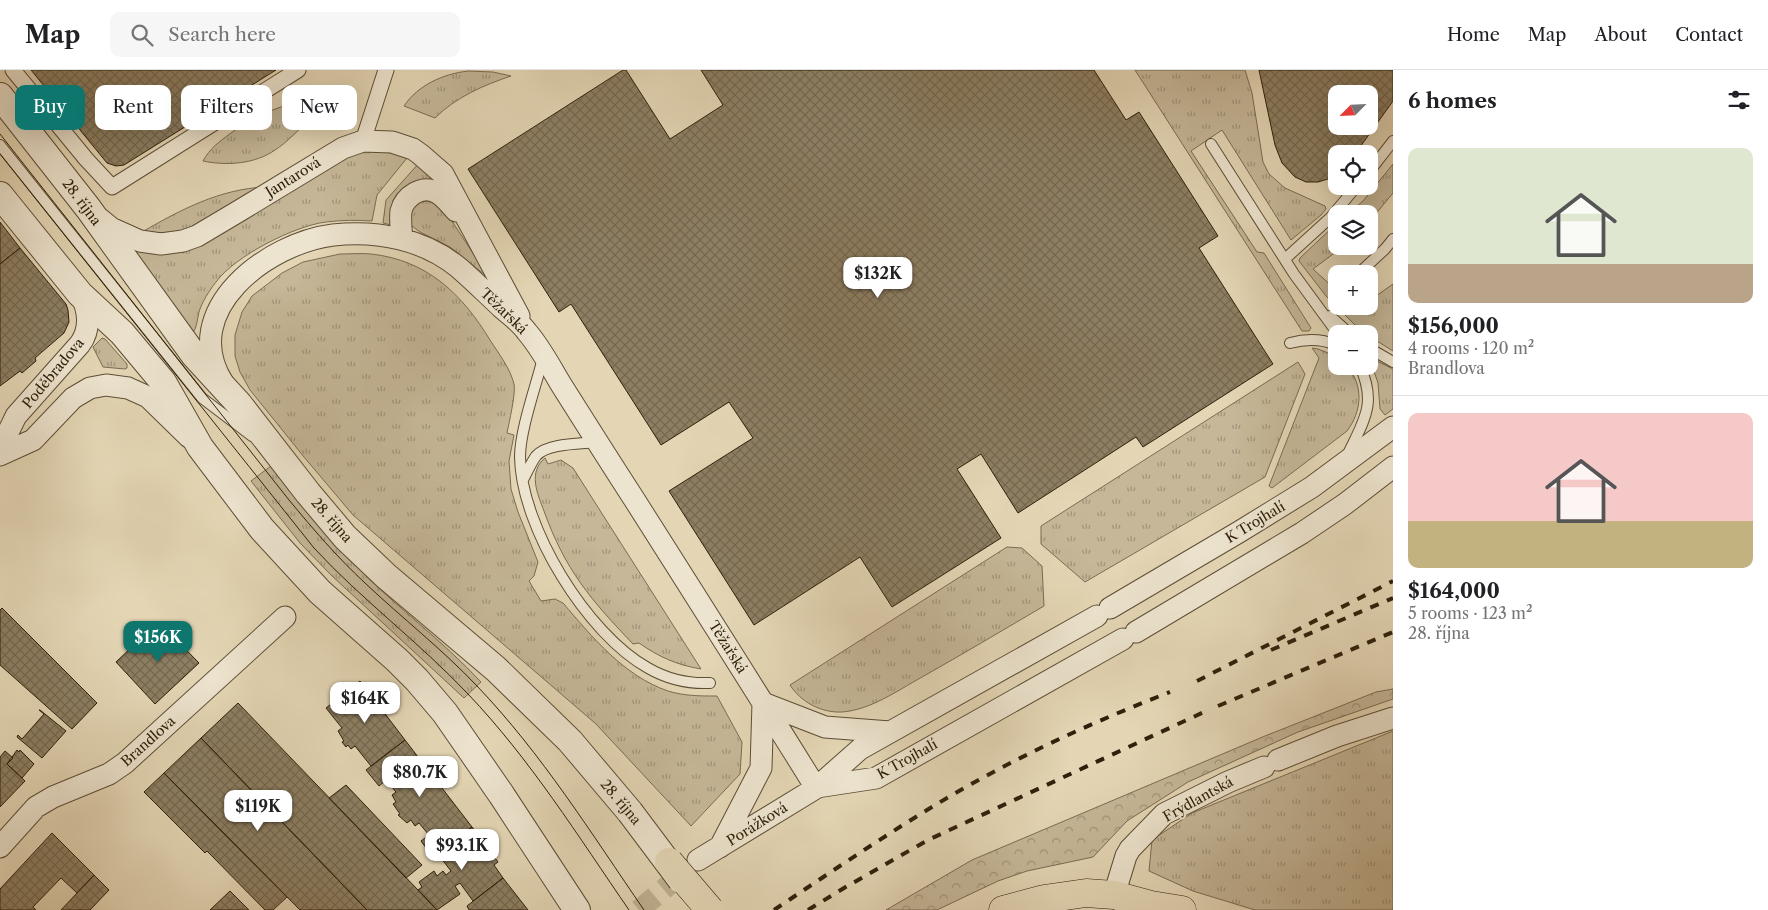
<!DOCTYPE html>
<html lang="en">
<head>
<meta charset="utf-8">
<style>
	:root { --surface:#fff; --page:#f6f6f6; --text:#202124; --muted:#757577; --line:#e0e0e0; --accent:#0f766e }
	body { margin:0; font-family:"Libre Caslon Text",serif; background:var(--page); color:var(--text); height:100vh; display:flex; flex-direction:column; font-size:19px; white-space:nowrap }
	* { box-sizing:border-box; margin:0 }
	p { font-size:16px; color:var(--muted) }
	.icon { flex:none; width:28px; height:28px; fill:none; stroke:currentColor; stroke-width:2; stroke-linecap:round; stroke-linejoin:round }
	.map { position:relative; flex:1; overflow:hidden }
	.details { display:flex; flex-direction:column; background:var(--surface); width:375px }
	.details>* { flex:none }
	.banner { position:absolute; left:15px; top:15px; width:475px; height:45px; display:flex; gap:10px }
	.needle { width:32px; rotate:246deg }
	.controls { position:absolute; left:1328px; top:15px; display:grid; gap:10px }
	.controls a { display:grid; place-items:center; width:50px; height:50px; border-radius:10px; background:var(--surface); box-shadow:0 5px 20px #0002; font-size:25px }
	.price { position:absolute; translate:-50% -42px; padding:0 11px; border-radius:10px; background:#fff; color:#222; font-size:16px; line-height:32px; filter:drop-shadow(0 1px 2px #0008) }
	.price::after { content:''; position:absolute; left:50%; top:30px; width:15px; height:11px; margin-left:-8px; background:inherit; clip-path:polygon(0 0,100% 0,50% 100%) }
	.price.on { background:var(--accent); color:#fff }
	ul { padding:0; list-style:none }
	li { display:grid; align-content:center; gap:10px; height:265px; padding:0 15px }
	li+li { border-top:1px solid var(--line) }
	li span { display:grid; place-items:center; height:155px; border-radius:10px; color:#555 }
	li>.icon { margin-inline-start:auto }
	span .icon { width:90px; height:90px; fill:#fffc; stroke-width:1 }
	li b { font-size:21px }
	h2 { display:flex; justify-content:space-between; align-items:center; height:60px; padding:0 15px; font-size:21px }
	.chip { padding:0 18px; border-radius:10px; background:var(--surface); box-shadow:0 5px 20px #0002; font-size:18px; line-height:45px }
	.chip.on { background:var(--accent); color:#fff }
	header { display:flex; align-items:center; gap:30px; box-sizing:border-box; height:70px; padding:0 25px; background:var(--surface); border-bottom:1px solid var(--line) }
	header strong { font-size:24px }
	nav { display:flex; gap:28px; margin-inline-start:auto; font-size:18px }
	.search { width:350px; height:45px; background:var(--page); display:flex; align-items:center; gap:12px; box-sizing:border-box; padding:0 18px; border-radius:10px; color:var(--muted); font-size:19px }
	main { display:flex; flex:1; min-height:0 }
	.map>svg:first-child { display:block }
	.grass { fill:url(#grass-tufts); stroke:#7a6c52 }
	.forest { fill:url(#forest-crowns); stroke:#7a6c52 }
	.building { fill:url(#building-cross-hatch); stroke:#2f200b; fill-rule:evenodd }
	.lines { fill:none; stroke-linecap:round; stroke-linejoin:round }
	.minor-tunnel { stroke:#c0b293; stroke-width:21; stroke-dasharray:21 11; stroke-linecap:butt }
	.service-casing { stroke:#5c4e36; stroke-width:12 }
	.pedestrian-casing { stroke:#5c4e36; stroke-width:17 }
	.minor-casing { stroke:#5c4e36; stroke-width:23 }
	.tertiary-casing { stroke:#5c4e36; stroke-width:28 }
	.trunk-casing { stroke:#2f200b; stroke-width:29 }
	.service { stroke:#ede4cf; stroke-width:10 }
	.pedestrian { stroke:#ede4cf; stroke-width:15 }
	.minor { stroke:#ede4cf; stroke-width:21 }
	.tertiary { stroke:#ede4cf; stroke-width:26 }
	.trunk { stroke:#e4d6b5; stroke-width:28 }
	.tram { stroke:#2f200b; stroke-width:1 }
	.rail { stroke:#2f200b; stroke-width:4; stroke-dasharray:9 9; stroke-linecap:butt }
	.tertiary-bridge-casing { stroke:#5c4e36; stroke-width:28; stroke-linecap:butt }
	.trunk-bridge-casing { stroke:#2f200b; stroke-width:29; stroke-linecap:butt }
	.tertiary-bridge { stroke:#ede4cf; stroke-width:26 }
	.trunk-bridge { stroke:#e4d6b5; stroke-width:28 }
	.labels { text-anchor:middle; stroke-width:4; stroke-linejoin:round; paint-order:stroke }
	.street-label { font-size:14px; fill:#2f200b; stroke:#ede4cf }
</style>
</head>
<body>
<header>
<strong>Map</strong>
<div class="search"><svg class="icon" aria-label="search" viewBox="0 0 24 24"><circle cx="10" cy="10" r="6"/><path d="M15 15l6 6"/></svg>Search here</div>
<nav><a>Home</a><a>Map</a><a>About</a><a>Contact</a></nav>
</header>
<main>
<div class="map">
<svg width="1393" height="840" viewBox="0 0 1393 840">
	<defs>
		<pattern id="grass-tufts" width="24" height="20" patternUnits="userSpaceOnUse" patternTransform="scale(1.25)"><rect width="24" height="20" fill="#c5b798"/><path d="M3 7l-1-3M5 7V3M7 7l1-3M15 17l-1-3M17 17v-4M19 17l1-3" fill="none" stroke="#a0947a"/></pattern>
		<pattern id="forest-crowns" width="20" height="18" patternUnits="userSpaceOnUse" patternTransform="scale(1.25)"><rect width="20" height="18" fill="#c5b798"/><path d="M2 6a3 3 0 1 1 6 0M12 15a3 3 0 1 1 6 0" fill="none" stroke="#a0947a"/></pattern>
		<pattern id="building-cross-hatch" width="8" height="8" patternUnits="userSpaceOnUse" patternTransform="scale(1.25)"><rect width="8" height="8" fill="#8d7f63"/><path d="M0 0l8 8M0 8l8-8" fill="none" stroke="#746850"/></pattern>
	</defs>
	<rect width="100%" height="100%" fill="#e4d6b5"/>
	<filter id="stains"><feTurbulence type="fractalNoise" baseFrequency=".004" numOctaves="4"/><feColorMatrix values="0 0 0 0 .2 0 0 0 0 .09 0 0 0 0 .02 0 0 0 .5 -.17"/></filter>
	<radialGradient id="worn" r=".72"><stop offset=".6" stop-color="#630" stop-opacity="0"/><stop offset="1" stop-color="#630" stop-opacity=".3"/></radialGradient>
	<path class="grass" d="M1135 0H1245L1252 23 1263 92 1269 104 1285 118 1325 136 1326 139 1321 145 1291 170 1222 60 1191 81 1257 182 1264 183 1311 258 1309 261H1302Z
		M468 1 493 2 511 6C484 15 456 27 435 48L404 36C418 15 443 4 468 1Z
		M336 27 343 28C332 35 321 42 311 50 298 59 288 72 275 80 255 94 227 96 203 91 210 78 219 72 231 63 262 41 297 28 336 27Z
		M362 81 394 83 407 88 377 125 372 151C357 150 342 150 326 152 294 156 235 186 216 212 209 221 202 232 199 242 197 250 197 258 192 264L128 177 160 182 328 94Z
		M419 93 438 111C422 113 400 112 394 131 392 138 392 147 391 155L383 153 386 130Z
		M1393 94V123L1369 152V144H1348L1363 131Z
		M265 117 194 159 166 164 142 162C180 140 220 119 265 117Z
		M427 127 440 133 486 203 485 205 450 177 420 162 412 156 409 149 411 139Z
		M1336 154V176H1344L1313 199 1336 220V236H1354L1356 238 1360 236H1369V231L1393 214V281L1369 266V264L1361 261 1326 226 1299 191 1300 188Z
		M340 184C350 184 361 183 371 184 427 190 462 224 490 270 499 284 510 298 514 314 516 323 509 353 507 363L514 365 509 391 511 419 518 442 538 492 534 506 529 511 541 531 555 529 563 533C592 567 624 606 668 621 684 626 700 626 717 626L742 672 740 704 691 756 596 654 353 445 304 387 250 320 240 302 235 286V265L242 242 252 226 282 203 303 192Z
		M102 268 105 269 127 294V298L125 299 103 297 93 277Z
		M1312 278 1318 279 1336 286V296H1347C1364 316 1362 341 1347 361L1272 418 1269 416 1319 288Z
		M1369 287 1393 299V339L1385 345 1380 339 1378 313Z
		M1298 292 1305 304 1265 407 1085 512 1041 474V456Z
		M545 388 548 394 561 390 573 398 701 599C677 595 659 587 639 573L633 574C591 530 565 500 544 441 537 423 528 402 545 388Z
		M271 396C297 430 324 465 355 495 395 536 442 570 481 612L464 628 331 505 300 473 251 411Z
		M1007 477 1022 478 1042 496 1044 536C1003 560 963 584 922 607 897 621 870 640 842 642 821 643 801 632 790 615Z
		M1393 661V840H1255L1193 821 1149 801 1152 770 1192 743Z"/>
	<path class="forest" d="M1393 619V629L1298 662 1188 712 1127 751 1093 787 1027 801 998 811 937 840H886L972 790 1265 666 1376 622Z"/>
	<path class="building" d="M31 0H276L124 95 116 96 107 93Z
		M623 0H626L670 69 723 35 701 0H1094L1126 50 1139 42 1218 166 1199 178 1273 294 1143 377 1136 367 1018 443 981 384 957 399 1001 468 892 537 860 487 754 555 669 421 753 368 729 332 661 375 571 234 559 242 468 99Z
		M1259 0H1393V31L1355 84H1336V103L1331 108 1318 112H1306L1295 107 1282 93 1275 75ZM1336 24H1369V56H1336Z
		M0 152 20 178 0 194Z
		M20 178 66 234 68 240 69 252 64 263 35 288 36 291 22 303 20 301 0 316V194Z
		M2 538 97 633 72 659 0 595V540Z
		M159 552 199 593 155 634 116 592 135 574 138 578 144 572 141 569Z
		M360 611 405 670 371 696 355 676 351 679 348 675 346 677 342 672 344 671 338 661 342 658 326 638Z
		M238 633 418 820 437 840H367L201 668Z
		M39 640H40L66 661 42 688 17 667 18 665 22 669 44 644Z
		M201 668 367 840H300L164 703Z
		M405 670 472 757 433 787 421 771 429 765 419 753 415 756 411 750 407 753 398 745 400 744 393 734 396 732 392 725 396 722 386 710 379 716 366 700Z
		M17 680 19 682 20 680 34 694 22 708 7 694Z
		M5 681 13 688 7 694 25 711 0 737V687Z
		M164 703 287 827 273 840H265L207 781 205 783 144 722Z
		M346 715 422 795 406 808 329 728Z
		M472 757 498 792 494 795 503 808 473 831 460 813 455 816 460 824 437 840 418 820 422 817 419 812 434 801 437 806 443 801 446 805 451 801 437 783Z
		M52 763 94 805 77 823 61 808 33 837 36 840H0V819Z
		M94 805 109 820 90 840H61Z
		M503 808 528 840H469L467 836Z
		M230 821 249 840H210Z"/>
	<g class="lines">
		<path class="minor-tunnel" d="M639 840 690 797"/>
		<defs>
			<path id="service" d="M1211 74 1294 204 1338 264
				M0 75 202 328 252 366
				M1369 102 1393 71
				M1285 189 1330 148 1357 116
				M1358 204 1385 179 1393 169
				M1334 219 1336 217
				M1330 246 1350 264
				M1290 273C1305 269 1322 269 1336 275
				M1369 278 1393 292
				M543 288C536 316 520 360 520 387 521 457 587 564 648 598 667 609 687 614 710 613
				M1348 384C1364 350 1377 334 1360 296
				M523 410C527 402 531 393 536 386 547 373 581 374 597 372"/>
			<path id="pedestrian" d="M13 0 86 89 112 117 298 0
				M363 71 386 0"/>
			<path id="minor" d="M100 149 111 158 140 171 161 174 183 171 197 166 239 141 343 78 363 71 392 72 413 79 420 84 443 104 519 246
				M402 168C401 160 400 150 401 141 403 133 408 127 415 123 433 113 445 128 456 141
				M223 313C177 240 268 173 333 165 377 160 424 169 459 198 474 211 488 225 502 238 511 246 521 253 527 262 541 278 551 298 562 316 586 354 610 392 634 429 695 525 756 621 816 718
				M0 379 16 346 80 274C91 259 89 239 80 224
				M0 385 33 370 73 328 90 318 106 315 128 318 148 327 189 367
				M1110 538 1239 462 1312 417 1393 357
				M1136 562 1302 463 1345 434 1393 397
				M763 633 825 657 890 662
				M1278 690 1337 666 1393 648
				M817 717 876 708 1123 569
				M0 777 36 737 53 727 109 704 125 693 285 547
				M720 777 761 698 763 633
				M698 790 816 718 860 679 1097 546
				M1114 825 1126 786 1130 779 1164 744 1228 712 1264 697"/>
			<path id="tertiary" d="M0 26 88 138 194 285 239 334 308 423 345 467 386 506 496 599 570 671 630 742
				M0 125 80 224 122 263 163 312 200 377 262 459 320 522 397 590 417 610 445 643 501 724 577 840"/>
			<path id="trunk" d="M1003 840 1044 829 1086 823 1114 825 1151 835 1182 840"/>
		</defs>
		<use href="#service" class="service-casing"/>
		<use href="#pedestrian" class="pedestrian-casing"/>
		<use href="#minor" class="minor-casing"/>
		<use href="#tertiary" class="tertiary-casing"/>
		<use href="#trunk" class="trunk-casing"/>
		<use href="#service" class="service"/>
		<use href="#pedestrian" class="pedestrian"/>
		<use href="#minor" class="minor"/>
		<use href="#tertiary" class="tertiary"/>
		<use href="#trunk" class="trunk"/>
		<path class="tram" d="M0 64 289 430C313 459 337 487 365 513 402 548 442 579 477 616 542 684 591 763 644 840
			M0 84 314 478C362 530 419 572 468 624 530 689 578 766 629 840"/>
		<path class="rail" d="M1271 580 1393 528
			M1197 611 1393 511
			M1218 636 1393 562
			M774 840C831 802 888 763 947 728 1018 686 1093 652 1170 622
			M808 840 844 818 928 770 1204 642"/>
		<defs>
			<path id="tertiary-bridge" d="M630 742 681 810"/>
			<path id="trunk-bridge" d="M669 792 710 840"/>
		</defs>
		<use href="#tertiary-bridge" class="tertiary-bridge-casing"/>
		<use href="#trunk-bridge" class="trunk-bridge-casing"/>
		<use href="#tertiary-bridge" class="tertiary-bridge"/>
		<use href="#trunk-bridge" class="trunk-bridge"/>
	</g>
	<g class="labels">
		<g class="street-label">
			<text transform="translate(293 107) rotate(-32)" y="5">Jantarová</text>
			<text transform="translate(82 132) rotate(53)" y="5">28. října</text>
			<text transform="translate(504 241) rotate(44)" y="5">Těžařská</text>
			<text transform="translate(53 303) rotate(-50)" y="5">Poděbradova</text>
			<text transform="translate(332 450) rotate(49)" y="5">28. října</text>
			<text transform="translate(1255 452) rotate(-31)" y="5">K Trojhalí</text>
			<text transform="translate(728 577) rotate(58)" y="5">Těžařská</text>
			<text transform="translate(148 671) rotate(-42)" y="5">Brandlova</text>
			<text transform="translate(907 689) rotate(-29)" y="5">K Trojhalí</text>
			<text transform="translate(1198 729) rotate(-29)" y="5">Frýdlantská</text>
			<text transform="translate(621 732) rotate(50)" y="5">28. října</text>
			<text transform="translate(757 754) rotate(-32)" y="5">Porážková</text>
		</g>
	</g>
	<rect width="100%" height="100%" filter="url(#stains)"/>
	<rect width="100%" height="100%" fill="url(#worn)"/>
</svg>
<div class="controls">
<a><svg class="needle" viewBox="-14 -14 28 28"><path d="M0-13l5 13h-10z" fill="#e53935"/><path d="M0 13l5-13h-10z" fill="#757577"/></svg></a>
<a><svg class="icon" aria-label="locate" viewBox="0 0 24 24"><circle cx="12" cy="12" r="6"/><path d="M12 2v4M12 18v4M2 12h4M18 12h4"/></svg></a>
<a><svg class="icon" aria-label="layers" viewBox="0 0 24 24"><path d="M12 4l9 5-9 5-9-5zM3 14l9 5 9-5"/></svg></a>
<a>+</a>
<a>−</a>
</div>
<b class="price" style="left:878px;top:229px">$132K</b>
<b class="price on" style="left:158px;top:593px">$156K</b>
<b class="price" style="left:365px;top:654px">$164K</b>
<b class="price" style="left:420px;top:728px">$80.7K</b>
<b class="price" style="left:258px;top:762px">$119K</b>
<b class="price" style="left:462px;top:801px">$93.1K</b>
<div class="banner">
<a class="chip on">Buy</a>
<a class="chip">Rent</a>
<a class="chip">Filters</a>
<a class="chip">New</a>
</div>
</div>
<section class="details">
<h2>6 homes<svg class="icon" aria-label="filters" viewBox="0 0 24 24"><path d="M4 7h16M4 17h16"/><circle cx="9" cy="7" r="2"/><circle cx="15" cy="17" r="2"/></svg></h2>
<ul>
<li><span style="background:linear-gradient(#dfe7d0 75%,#b9a48a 0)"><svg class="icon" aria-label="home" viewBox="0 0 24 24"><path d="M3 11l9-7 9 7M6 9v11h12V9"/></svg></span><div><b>$156,000</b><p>4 rooms · 120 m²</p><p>Brandlova</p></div></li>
<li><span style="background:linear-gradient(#f6c9c9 70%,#c2b280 0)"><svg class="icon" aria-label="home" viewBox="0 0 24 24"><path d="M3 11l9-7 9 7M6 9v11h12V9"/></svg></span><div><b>$164,000</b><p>5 rooms · 123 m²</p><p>28. října</p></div></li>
</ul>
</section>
</main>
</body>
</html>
